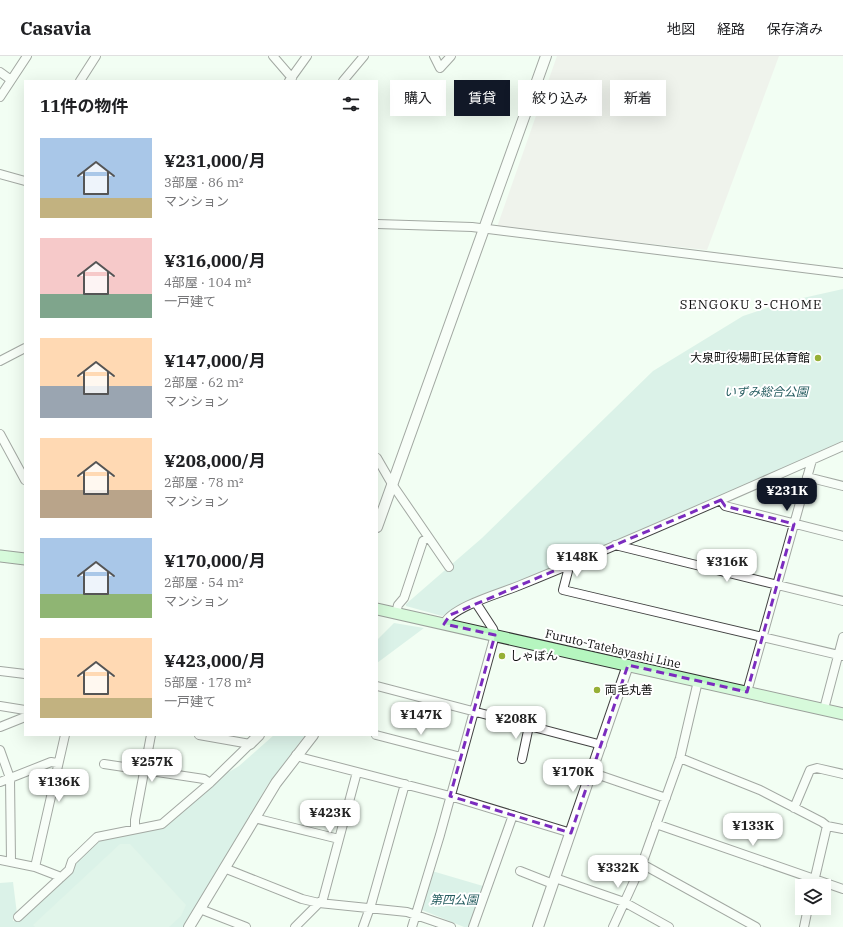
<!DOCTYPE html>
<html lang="ja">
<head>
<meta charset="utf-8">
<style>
	:root { --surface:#fff; --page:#f2f2f2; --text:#202124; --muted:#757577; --line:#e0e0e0; --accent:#111827 }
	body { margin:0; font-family:"IBM Plex Serif","Noto Sans JP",serif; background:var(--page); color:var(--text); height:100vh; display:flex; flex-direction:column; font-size:15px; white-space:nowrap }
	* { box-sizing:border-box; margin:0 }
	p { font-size:13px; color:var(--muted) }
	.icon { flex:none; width:22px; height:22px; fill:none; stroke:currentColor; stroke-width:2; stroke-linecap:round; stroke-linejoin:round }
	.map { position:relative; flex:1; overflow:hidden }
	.sheet { position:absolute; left:24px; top:24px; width:354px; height:656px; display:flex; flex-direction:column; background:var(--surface); border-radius:0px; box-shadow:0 4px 16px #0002 }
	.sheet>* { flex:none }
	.guide { position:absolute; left:390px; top:24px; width:380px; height:36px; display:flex; gap:8px }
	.buttons { position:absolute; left:795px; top:823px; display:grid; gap:8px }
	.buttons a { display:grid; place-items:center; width:36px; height:36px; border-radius:0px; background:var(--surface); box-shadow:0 4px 16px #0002; font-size:20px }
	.price { position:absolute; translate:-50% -34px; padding:0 9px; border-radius:8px; background:#fff; color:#222; font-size:13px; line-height:26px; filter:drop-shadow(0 1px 2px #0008) }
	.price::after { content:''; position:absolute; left:50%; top:24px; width:12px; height:9px; margin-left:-6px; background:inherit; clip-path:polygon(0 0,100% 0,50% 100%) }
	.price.current { background:var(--accent); color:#fff }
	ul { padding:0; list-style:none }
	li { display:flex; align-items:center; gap:12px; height:100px; padding:0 16px }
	li span { display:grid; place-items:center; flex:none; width:112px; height:80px; border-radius:0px; color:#555 }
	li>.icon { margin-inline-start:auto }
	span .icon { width:48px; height:48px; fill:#fffc; stroke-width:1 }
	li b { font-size:17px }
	h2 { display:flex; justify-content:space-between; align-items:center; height:48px; padding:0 16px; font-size:17px }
	.tag { padding:0 14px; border-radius:0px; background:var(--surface); box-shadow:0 4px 16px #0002; font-size:14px; line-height:36px }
	.tag.current { background:var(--accent); color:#fff }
	header { display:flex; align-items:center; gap:24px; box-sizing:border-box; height:56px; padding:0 20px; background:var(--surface); border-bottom:1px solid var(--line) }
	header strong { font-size:19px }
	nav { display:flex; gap:22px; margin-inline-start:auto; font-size:14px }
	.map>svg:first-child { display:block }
	.industrial { fill:#ece6e5 }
	.green { fill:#bfe5db }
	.pitch { fill:#cdeadf }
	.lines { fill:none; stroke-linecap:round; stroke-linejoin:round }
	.minor-casing { stroke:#424242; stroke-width:10 }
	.tertiary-casing { stroke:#424242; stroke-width:12 }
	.secondary-casing { stroke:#313131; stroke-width:13 }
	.minor { stroke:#fff; stroke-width:8 }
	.tertiary { stroke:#fff; stroke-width:10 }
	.secondary { stroke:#b5f6bf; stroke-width:11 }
	.marked { fill:none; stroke:#7b2cbf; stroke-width:3; stroke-dasharray:8 5; stroke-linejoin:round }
	.poi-dot { fill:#96b036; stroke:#fff; stroke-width:1.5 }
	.labels { text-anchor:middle; stroke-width:4; stroke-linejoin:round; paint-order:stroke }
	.poi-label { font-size:12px; fill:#0f0f0f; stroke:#fff; text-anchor:start }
	.park-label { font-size:12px; font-style:italic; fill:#265d60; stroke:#fff }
	.street-label { font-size:12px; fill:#0f0f0f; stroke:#fff }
	.neighbourhood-label { font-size:13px; letter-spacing:1px; fill:#0f0f0f; stroke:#fff }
</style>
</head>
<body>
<header>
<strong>Casavia</strong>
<nav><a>地図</a><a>経路</a><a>保存済み</a></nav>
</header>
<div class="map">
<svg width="843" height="871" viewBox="0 0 843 871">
	<rect width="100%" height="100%" fill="#f2fef3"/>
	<path class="industrial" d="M557 0H779L707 194 497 171Z"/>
	<path class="green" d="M843 233V385L574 505 475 544 442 560 406 550V548L482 482 653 315 743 260 785 246Z
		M394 567 424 572 377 607V584Z
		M274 679H305L267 730 184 871H0V827L13 826 17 858 13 859V865L23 862 71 818 75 808 97 786 165 770 252 693 229 716 239 710Z
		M432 815 483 830 469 871H464L422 854Z"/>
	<path class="pitch" d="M120 788H130L186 849 181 860 169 871H35L33 869Z"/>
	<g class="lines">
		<defs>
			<path id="minor" d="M273 0 292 22
				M434 0 440 12 451 0
				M0 16 11 24
				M80 25 96 0
				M289 25 307 0
				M343 25 364 0
				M0 41 27 0
				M0 118 25 125
				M377 168 472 171 843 217
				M0 305 25 292
				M0 378 25 424
				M377 402 392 428 449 511
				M807 421 843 430
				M721 444 725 450 843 480
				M615 489 843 545
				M566 511 568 515 563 534 843 600
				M396 557 398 549 404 542 423 485 428 481
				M444 568C451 551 501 537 518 530 627 486 735 438 843 390
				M0 615 25 618
				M377 630 602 689
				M747 636 812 404
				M0 650 25 654
				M824 653 843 581
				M0 671 25 661
				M376 679 461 701
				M0 694 10 722 11 805
				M296 699 303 702 450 740 571 777
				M680 702 760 734 822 766 827 770 843 773
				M522 703 529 670
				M104 708 204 723 210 727
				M593 717 666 742
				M0 726 51 706 57 707
				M794 752 810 714 817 712 843 718
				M254 762 339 783
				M656 768 843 833
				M135 773V764L151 679
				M0 804 35 811 61 821
				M642 808 756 871
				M35 811 65 679
				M224 812 302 843 319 847 407 856 451 871
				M520 815 553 828
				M555 822 624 846 669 871
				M813 830 827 770
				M200 853 246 871
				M18 861 69 814 72 805 97 781 162 768 210 727 250 688 199 679
				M295 871 323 843 357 716
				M363 871 371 849 405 728
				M412 871 440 779 495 579 493 573 476 547
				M473 871 513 759
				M613 871 642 808 680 702 698 625
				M804 871 808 852"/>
			<path id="tertiary" d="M377 471 546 0
				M250 688 259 679
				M189 871 276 727 313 679
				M538 871 628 609"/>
			<path id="secondary" d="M0 500 25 503
				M377 553 843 658"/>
		</defs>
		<use href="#minor" class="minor-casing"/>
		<use href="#tertiary" class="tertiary-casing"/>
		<use href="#secondary" class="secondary-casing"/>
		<use href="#minor" class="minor"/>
		<use href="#tertiary" class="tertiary"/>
		<use href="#secondary" class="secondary"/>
	</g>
	<path d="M0 0H843V871H0ZM721 444 725 450 794 468 747 636 628 609 571 777 450 740 495 579 444 568 450 559Z" fill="#f2fef3" fill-opacity=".55" fill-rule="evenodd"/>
	<path class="marked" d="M721 444 725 450 794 468 747 636 628 609 571 777 450 740 495 579 444 568 450 559Z"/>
	<g class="poi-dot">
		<circle cx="818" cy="302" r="4"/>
		<circle cx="502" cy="600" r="4"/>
		<circle cx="597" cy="634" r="4"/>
	</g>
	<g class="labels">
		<g class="poi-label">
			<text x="810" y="306" text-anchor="end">大泉町役場町民体育館</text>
			<text x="510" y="604">しゃぼん</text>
			<text x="605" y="638">両毛丸善</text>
		</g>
		<g class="park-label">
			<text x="766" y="340">いずみ総合公園</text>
			<text x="454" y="848">第四公園</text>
		</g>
		<g class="street-label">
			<text transform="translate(613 593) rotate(13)" y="4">Furuto-Tatebayashi Line</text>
		</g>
		<g class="neighbourhood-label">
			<text x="751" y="253">SENGOKU 3-CHOME</text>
		</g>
	</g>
</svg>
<div class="buttons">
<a><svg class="icon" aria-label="layers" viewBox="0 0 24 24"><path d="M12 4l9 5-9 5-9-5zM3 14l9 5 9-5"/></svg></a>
</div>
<b class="price current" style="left:787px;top:456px">¥231K</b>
<b class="price" style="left:577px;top:522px">¥148K</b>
<b class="price" style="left:727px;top:527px">¥316K</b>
<b class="price" style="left:421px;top:680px">¥147K</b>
<b class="price" style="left:516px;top:684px">¥208K</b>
<b class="price" style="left:152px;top:727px">¥257K</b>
<b class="price" style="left:573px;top:737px">¥170K</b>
<b class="price" style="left:59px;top:747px">¥136K</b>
<b class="price" style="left:330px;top:778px">¥423K</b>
<b class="price" style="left:753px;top:791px">¥133K</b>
<b class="price" style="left:618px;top:833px">¥332K</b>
<div class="guide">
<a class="tag">購入</a>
<a class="tag current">賃貸</a>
<a class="tag">絞り込み</a>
<a class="tag">新着</a>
</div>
<section class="sheet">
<h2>11件の物件<svg class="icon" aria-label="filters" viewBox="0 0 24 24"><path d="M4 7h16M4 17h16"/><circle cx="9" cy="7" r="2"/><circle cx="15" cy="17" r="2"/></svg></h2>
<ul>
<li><span style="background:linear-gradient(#a9c7e8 75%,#c2b280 0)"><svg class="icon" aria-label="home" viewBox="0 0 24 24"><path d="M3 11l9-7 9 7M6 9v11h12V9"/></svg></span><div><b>¥231,000/月</b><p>3部屋 · 86 m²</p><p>マンション</p></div></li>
<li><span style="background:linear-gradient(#f6c9c9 70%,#7fa58c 0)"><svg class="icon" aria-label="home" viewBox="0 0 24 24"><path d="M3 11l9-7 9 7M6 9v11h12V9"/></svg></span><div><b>¥316,000/月</b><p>4部屋 · 104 m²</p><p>一戸建て</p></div></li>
<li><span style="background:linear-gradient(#ffd9b3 60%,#9aa5b1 0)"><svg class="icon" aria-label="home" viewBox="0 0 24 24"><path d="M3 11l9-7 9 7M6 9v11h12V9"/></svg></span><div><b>¥147,000/月</b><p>2部屋 · 62 m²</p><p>マンション</p></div></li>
<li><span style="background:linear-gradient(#ffd9b3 65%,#b9a48a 0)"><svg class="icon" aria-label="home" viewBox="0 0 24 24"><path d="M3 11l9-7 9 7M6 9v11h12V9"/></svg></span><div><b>¥208,000/月</b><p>2部屋 · 78 m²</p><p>マンション</p></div></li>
<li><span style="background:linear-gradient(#a9c7e8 70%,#8fb573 0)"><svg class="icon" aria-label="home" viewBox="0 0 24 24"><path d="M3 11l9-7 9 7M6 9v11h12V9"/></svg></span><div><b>¥170,000/月</b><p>2部屋 · 54 m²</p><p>マンション</p></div></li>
<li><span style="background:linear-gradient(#ffd9b3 75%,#c2b280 0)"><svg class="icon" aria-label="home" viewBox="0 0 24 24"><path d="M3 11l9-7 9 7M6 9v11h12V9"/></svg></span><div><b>¥423,000/月</b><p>5部屋 · 178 m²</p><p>一戸建て</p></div></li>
</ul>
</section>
</div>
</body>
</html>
